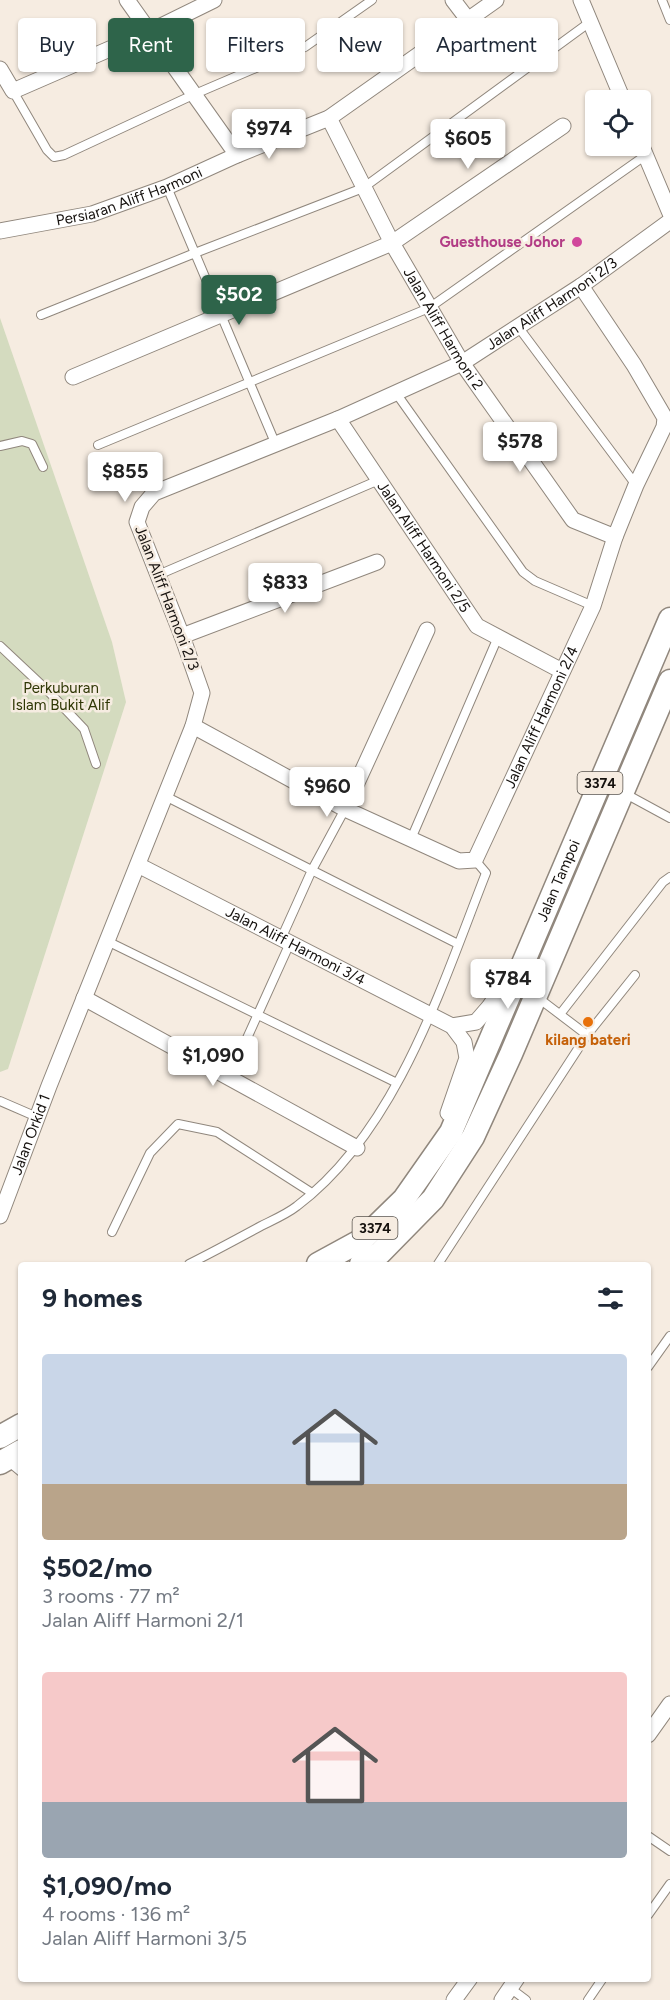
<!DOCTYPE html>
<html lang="en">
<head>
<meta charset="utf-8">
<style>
	:root { --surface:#fff; --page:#f6f6f7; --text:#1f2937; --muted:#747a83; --accent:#2e644a }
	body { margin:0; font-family:Figtree,sans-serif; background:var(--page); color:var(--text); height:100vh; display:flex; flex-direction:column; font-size:22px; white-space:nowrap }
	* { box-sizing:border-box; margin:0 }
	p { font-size:20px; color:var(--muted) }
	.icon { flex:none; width:33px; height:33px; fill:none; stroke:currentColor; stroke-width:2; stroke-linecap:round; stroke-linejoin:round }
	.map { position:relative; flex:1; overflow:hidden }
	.panel { position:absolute; left:18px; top:1262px; width:633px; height:720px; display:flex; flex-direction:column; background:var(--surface); border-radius:6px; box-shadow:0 2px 4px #0004 }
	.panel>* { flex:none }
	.top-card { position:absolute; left:18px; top:18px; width:634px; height:54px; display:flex; gap:12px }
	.tools { position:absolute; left:585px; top:90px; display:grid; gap:12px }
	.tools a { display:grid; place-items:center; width:66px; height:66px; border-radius:6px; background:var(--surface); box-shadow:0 2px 4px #0004; font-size:30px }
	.price { position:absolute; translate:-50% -51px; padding:0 14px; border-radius:6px; background:#fff; color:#222; font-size:20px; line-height:39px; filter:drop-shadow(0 2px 3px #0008) }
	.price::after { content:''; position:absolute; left:50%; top:36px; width:18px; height:14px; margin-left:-9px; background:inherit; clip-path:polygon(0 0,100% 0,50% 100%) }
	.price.active { background:var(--accent); color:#fff }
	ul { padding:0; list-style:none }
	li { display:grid; align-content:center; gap:12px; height:318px; padding:0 24px }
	li span { display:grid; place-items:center; height:186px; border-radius:6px; color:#555 }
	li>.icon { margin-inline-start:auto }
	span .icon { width:108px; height:108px; fill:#fffc; stroke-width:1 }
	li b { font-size:26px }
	h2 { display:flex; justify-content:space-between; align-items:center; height:72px; padding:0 24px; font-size:26px }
	.tag { padding:0 21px; border-radius:6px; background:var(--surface); box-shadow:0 2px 4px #0004; font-size:21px; line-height:54px }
	.tag.active { background:var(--accent); color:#fff }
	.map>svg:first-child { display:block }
	.green { fill:#d4dbbf }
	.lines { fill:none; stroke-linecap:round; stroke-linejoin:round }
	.lane-casing { stroke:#90877d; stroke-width:10 }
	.street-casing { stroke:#90877d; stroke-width:17 }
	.primary-casing { stroke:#90877d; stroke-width:25 }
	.lane { stroke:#fff; stroke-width:8 }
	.street { stroke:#fff; stroke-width:15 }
	.primary { stroke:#fff; stroke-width:22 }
	.hotel-dot { fill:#d1479c; stroke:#f6ece1; stroke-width:2 }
	.food-dot { fill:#e8710a; stroke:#f6ece1; stroke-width:2 }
	.labels { text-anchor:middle; stroke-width:5; stroke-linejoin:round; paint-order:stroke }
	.shield { fill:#f6ece1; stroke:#58534d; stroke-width:1.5 }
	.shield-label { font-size:14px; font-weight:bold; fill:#15110e }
	.street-label { font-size:15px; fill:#15110e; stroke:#f6ece1 }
	.hotel-label { font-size:15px; font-weight:bold; fill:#b23c85; stroke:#f6ece1; text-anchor:end }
	.park-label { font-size:15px; fill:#2f3705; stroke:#f6ece1 }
	.food-label { font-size:15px; font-weight:bold; fill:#c56008; stroke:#f6ece1 }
</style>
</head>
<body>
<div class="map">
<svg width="670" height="2000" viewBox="0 0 670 2000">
	<rect width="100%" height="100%" fill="#f6ece1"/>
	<path class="green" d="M0 318 112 642 126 702 8 1069 0 1072Z"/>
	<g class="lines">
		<defs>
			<path id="lane" d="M662 0 670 20
				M13 91 47 150 54 157 64 155 195 94 305 47 372 0
				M167 187 276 445
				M41 315 195 253 363 188 590 22
				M519 328 636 485
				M396 393 523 572 535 581 593 606
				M98 445 429 308 646 155
				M0 446 22 441 32 444 43 467
				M158 575 379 480
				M0 646 49 692 84 729 96 764
				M624 793 670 818
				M165 796 458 944
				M411 839 498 637
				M281 939 312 870 345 809
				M107 941 397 1083
				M561 1013 663 882 670 877
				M587 1035 635 975
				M229 1078 290 943
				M0 1101 37 1117
				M112 1232 150 1153 178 1124 217 1132 312 1193
				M189 1264C213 1252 237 1239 261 1226 273 1220 287 1214 297 1206 397 1131 442 985 486 873L475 860
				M438 1264 587 1035 537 997
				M648 1367 670 1336
				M9 1462 21 1472
				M648 1836 670 1851
				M648 1915 670 1884
				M510 1988 526 2000
				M588 2000 603 1978"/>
			<g id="street">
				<path d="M127 0 237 155"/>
				<path d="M453 0 469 21"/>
				<path d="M581 0 623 100"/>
				<path d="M0 69 13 91 151 31 214 0"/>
				<path id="s1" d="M329 118 392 243 462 363 573 520 615 537"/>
				<path d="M640 142 670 213"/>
				<path id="s2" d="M0 231 92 214 167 187 237 155 329 118 496 0"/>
				<path d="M73 377 392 243 563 126"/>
				<path id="s3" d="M338 419 477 626 562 671"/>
				<path d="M182 636 377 562"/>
				<path id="s4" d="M193 726 345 809 459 861 475 860 593 606 615 537 636 485 664 427 665 418 634 365 581 286"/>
				<path d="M345 809 427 630"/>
				<path id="s5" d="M138 865 452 1026 464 1042 467 1058 448 1113"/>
				<path d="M84 998 357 1148"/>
				<path d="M452 1026 476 1022 489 1007 507 981"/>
				<path id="s6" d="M0 1216 49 1086 193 726 202 693 182 636 137 522 142 507 154 493 338 419 462 363 581 286 670 221"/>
				<path d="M648 1735 670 1704"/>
				<path d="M454 2000 470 1978"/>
				<path d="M502 2000 517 1978"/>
			</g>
			<g id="primary">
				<path id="s7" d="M318 1264 362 1240 404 1199 451 1132 670 619"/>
				<path d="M361 1264 380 1253 433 1199 473 1137 511 1054 670 681"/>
				<path d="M0 1437 21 1425"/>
				<path d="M0 1463 21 1451"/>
			</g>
		</defs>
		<use href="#lane" class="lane-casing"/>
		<use href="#street" class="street-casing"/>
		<use href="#primary" class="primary-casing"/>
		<use href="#lane" class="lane"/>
		<use href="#street" class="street"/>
		<use href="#primary" class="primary"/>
	</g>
	<circle class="hotel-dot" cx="577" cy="242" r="6"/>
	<circle class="food-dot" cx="588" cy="1022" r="6"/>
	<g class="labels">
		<g class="shield">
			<rect x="577.5" y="772" width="45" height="22" rx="4.5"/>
			<rect x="352.5" y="1217" width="45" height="22" rx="4.5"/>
		</g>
		<g class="shield-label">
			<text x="600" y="788">3374</text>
			<text x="375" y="1233">3374</text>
		</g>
		<g class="street-label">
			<text dy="5" stroke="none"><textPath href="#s2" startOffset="134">Persiaran Aliff Harmoni</textPath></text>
			<text dy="5" stroke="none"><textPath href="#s6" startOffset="1220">Jalan Aliff Harmoni 2/3</textPath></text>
			<text dy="5" stroke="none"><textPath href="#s1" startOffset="240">Jalan Aliff Harmoni 2</textPath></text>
			<text dy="5" stroke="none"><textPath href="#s3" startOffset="154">Jalan Aliff Harmoni 2/5</textPath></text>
			<text transform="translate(167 598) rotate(69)" y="5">Jalan Aliff Harmoni 2/3</text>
			<text dy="5" stroke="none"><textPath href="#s4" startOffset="472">Jalan Aliff Harmoni 2/4</textPath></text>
			<text dy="5" stroke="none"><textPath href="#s7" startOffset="464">Jalan Tampoi</textPath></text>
			<text dy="5" stroke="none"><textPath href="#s5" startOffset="177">Jalan Aliff Harmoni 3/4</textPath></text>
			<text dy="5" stroke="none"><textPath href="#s6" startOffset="87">Jalan Orkid 1</textPath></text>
		</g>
		<g class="hotel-label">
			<text x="565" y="247">Guesthouse Johor</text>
		</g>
		<g class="park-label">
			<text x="61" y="693">Perkuburan<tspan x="61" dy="17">Islam Bukit Alif</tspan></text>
		</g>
		<g class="food-label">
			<text x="588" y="1045">kilang bateri</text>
		</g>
	</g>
</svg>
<div class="tools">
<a><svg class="icon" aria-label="locate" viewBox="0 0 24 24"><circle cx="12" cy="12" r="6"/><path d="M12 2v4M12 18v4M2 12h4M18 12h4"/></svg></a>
</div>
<b class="price" style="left:269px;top:160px">$974</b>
<b class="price" style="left:468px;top:170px">$605</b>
<b class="price active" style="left:239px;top:326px">$502</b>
<b class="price" style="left:520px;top:473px">$578</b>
<b class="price" style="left:125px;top:503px">$855</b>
<b class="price" style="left:285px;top:614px">$833</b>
<b class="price" style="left:327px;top:818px">$960</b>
<b class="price" style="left:508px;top:1010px">$784</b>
<b class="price" style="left:213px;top:1087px">$1,090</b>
<div class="top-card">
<a class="tag">Buy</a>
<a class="tag active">Rent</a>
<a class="tag">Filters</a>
<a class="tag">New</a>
<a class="tag">Apartment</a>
</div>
<section class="panel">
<h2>9 homes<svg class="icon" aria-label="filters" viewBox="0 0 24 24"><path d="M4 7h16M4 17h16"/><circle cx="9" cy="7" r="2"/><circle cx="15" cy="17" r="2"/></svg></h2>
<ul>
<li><span style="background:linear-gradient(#c9d6e8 70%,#b9a48a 0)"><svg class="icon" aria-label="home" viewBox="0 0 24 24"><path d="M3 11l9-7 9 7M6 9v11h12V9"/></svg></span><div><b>$502/mo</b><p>3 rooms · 77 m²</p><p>Jalan Aliff Harmoni 2/1</p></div></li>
<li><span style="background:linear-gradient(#f6c9c9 70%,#9aa5b1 0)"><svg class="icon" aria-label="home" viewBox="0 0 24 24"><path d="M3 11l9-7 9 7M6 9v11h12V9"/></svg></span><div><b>$1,090/mo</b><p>4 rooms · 136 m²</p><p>Jalan Aliff Harmoni 3/5</p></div></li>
</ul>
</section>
</div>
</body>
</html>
